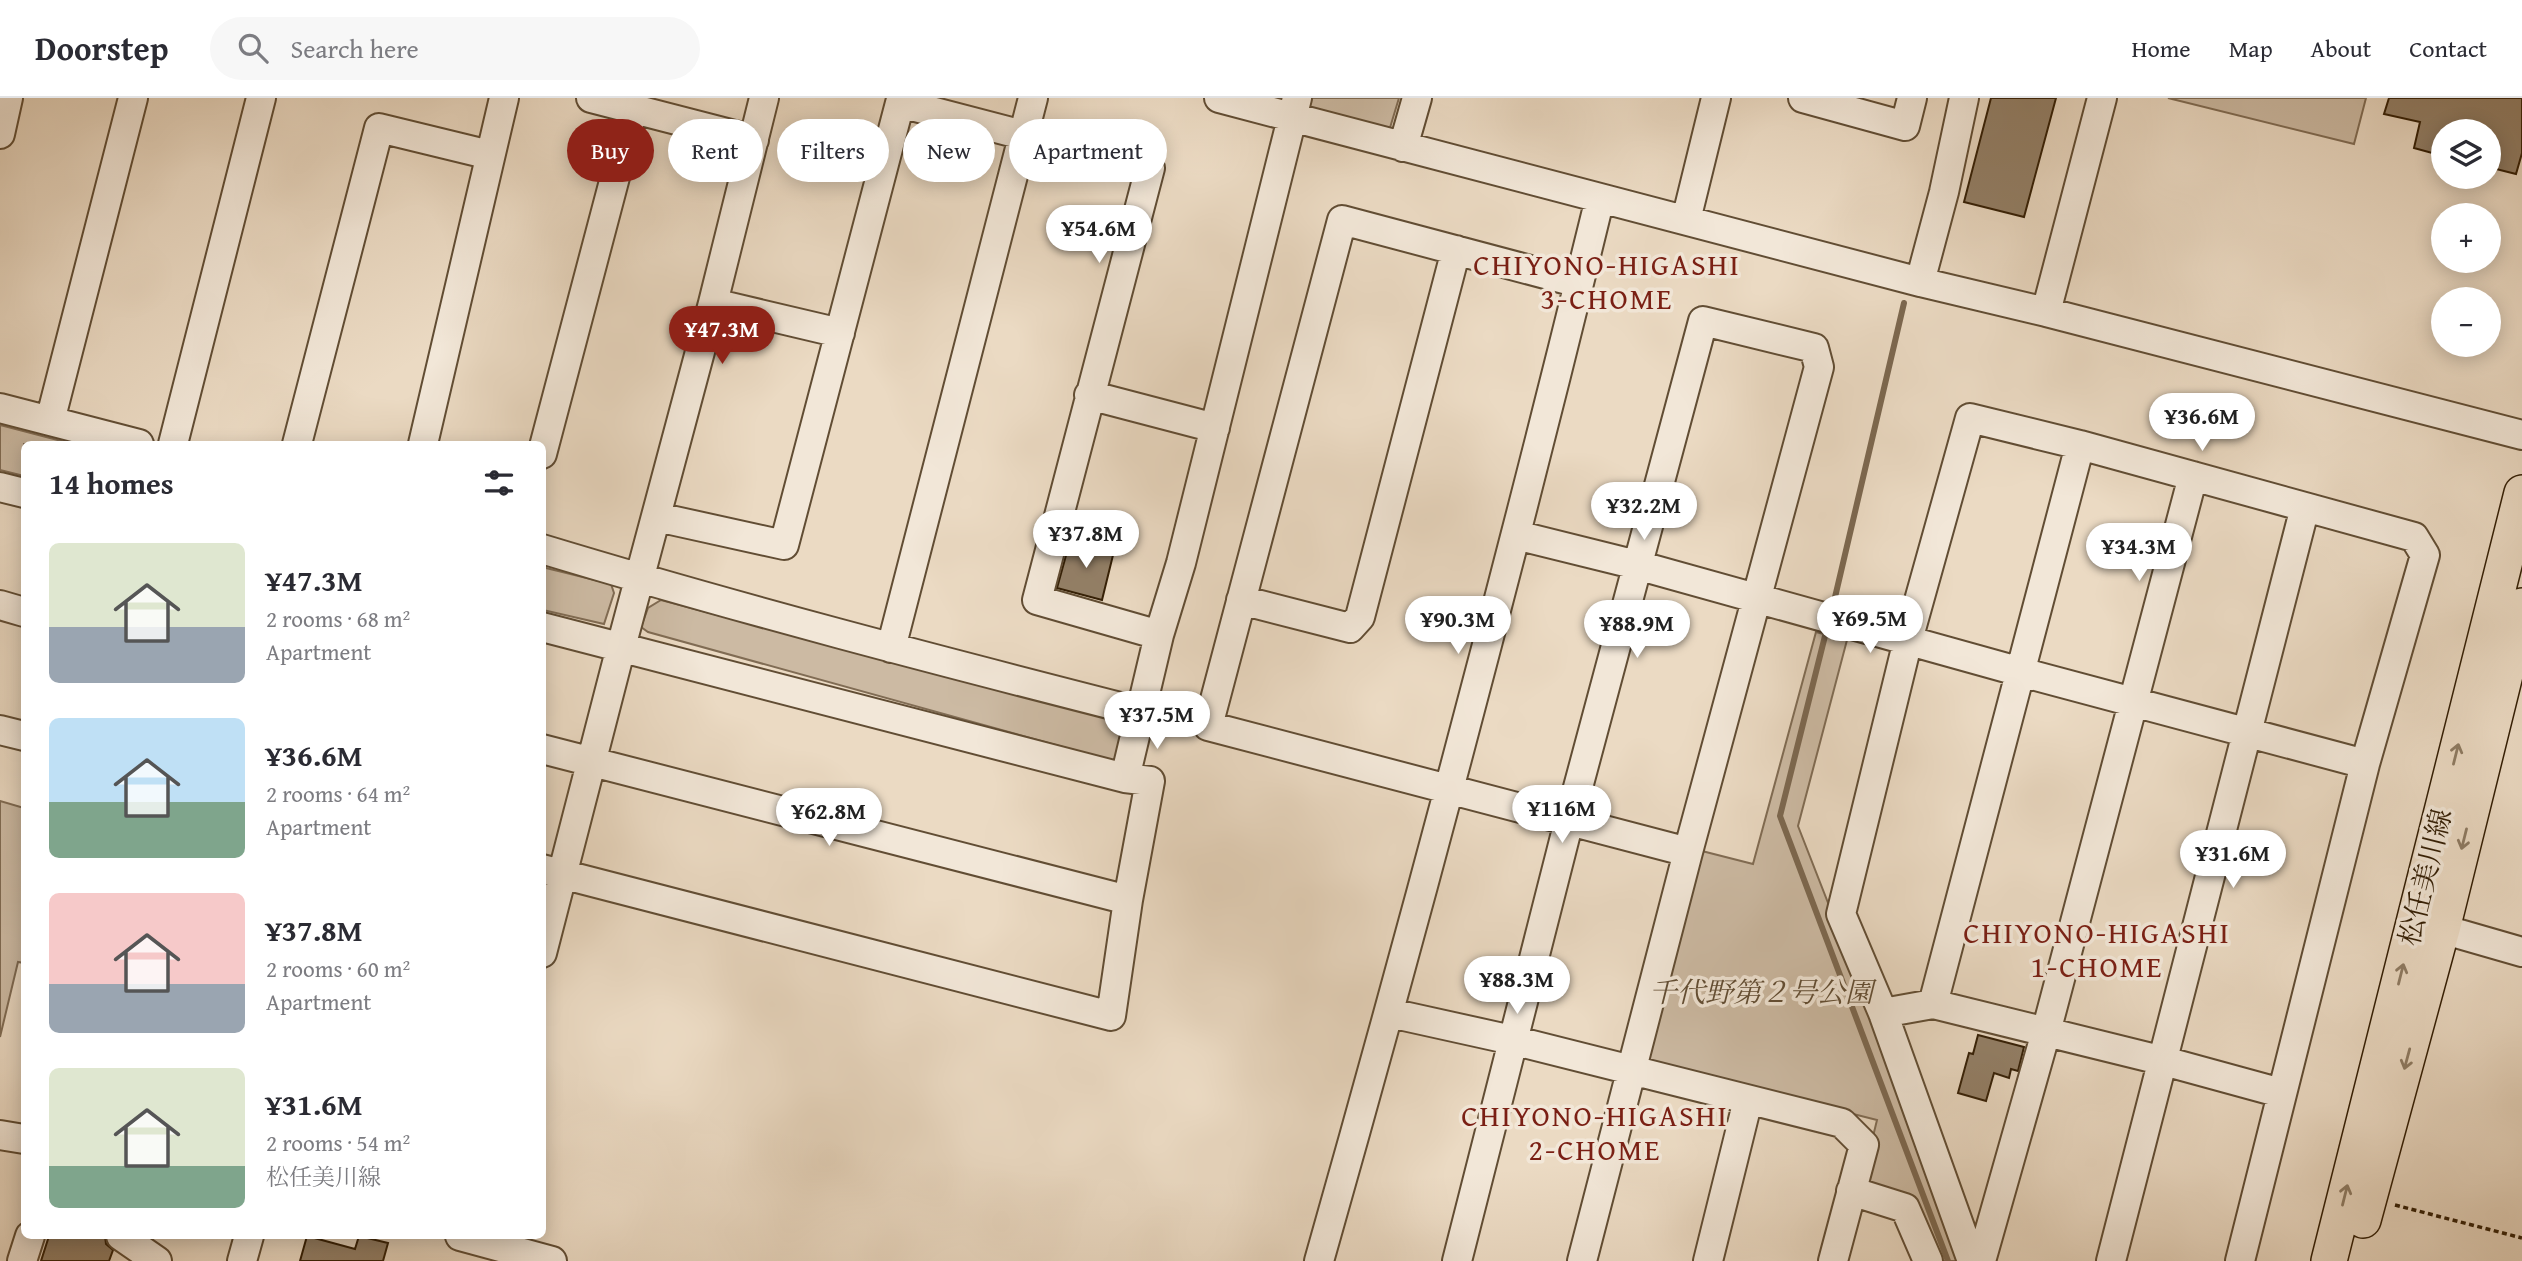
<!DOCTYPE html>
<html lang="en">
<head>
<meta charset="utf-8">
<style>
	:root { --surface:#fff; --page:#f7f7f7; --text:#2b2b33; --muted:#7c7c81; --line:#e1e1e2; --accent:#8f2418 }
	body { margin:0; font-family:"Gentium Book Plus","Noto Serif JP",serif; background:var(--page); color:var(--text); height:100vh; display:flex; flex-direction:column; font-size:26px; white-space:nowrap }
	* { box-sizing:border-box; margin:0 }
	p { font-size:23px; color:var(--muted) }
	.icon { flex:none; width:38px; height:38px; fill:none; stroke:currentColor; stroke-width:2; stroke-linecap:round; stroke-linejoin:round }
	.map { position:relative; flex:1; overflow:hidden }
	.sheet { position:absolute; left:21px; top:343px; width:525px; height:798px; display:flex; flex-direction:column; background:var(--surface); border-radius:10px; box-shadow:0 4px 18px #0003 }
	.sheet>* { flex:none }
	.top-card { position:absolute; left:567px; top:21px; width:665px; height:63px; display:flex; gap:14px }
	.fabs { position:absolute; left:2431px; top:21px; display:grid; gap:14px }
	.fabs a { display:grid; place-items:center; width:70px; height:70px; border-radius:50%; background:var(--surface); box-shadow:0 4px 18px #0003; font-size:35px }
	.price { position:absolute; translate:-50% -60px; padding:0 16px; border-radius:24px; background:#fff; color:#222; font-size:23px; line-height:46px; filter:drop-shadow(0 2px 4px #0008) }
	.price::after { content:''; position:absolute; left:50%; top:42px; width:21px; height:16px; margin-left:-10px; background:inherit; clip-path:polygon(0 0,100% 0,50% 100%) }
	.price.current { background:var(--accent); color:#fff }
	ul { padding:0; list-style:none }
	li { display:flex; align-items:center; gap:21px; height:175px; padding:0 28px }
	li span { display:grid; place-items:center; flex:none; width:196px; height:140px; border-radius:10px; color:#555 }
	li>.icon { margin-inline-start:auto }
	span .icon { width:84px; height:84px; fill:#fffc; stroke-width:1 }
	li b { font-size:30px }
	h2 { display:flex; justify-content:space-between; align-items:center; height:84px; padding:0 28px; font-size:30px }
	.chip { padding:0 24px; border-radius:32px; background:var(--surface); box-shadow:0 4px 18px #0003; font-size:24px; line-height:63px }
	.chip.current { background:var(--accent); color:#fff }
	header { display:flex; align-items:center; gap:42px; box-sizing:border-box; height:98px; padding:0 35px; background:var(--surface); border-bottom:2px solid var(--line) }
	header strong { font-size:33px }
	nav { display:flex; gap:38px; margin-inline-start:auto; font-size:24px }
	.search { width:490px; height:63px; background:var(--page); display:flex; align-items:center; gap:18px; box-sizing:border-box; padding:0 24px; border-radius:38px; color:var(--muted); font-size:26px }
	.map>svg:first-child { display:block }
	.green { fill:#ccbaa3; stroke:#806c54; stroke-width:2 }
	.lines { fill:none; stroke-linecap:round; stroke-linejoin:round }
	.stream { stroke:#7c6850; stroke-width:6 }
	.building { fill:#938068; stroke:#331e05; stroke-width:2 }
	.minor-casing { stroke:#614d34; stroke-width:32 }
	.major-casing { stroke:#331e05; stroke-width:38 }
	.path { stroke:#331e05; stroke-width:3.5; stroke-dasharray:5 3.5; stroke-linecap:butt }
	.minor { stroke:#f2e7d8; stroke-width:28 }
	.major { stroke:#ebdac3; stroke-width:35 }
	.oneway { stroke:#8f7c64 }
	.labels { text-anchor:middle; stroke-width:7; stroke-linejoin:round; paint-order:stroke }
	.street-label { font-size:28px; fill:#331e05; stroke:#f2e7d8 }
	.park-label { font-size:28px; font-style:italic; fill:#614d34; stroke:#f2e7d8 }
	.neighbourhood-label { font-size:30px; letter-spacing:2px; fill:#7a1f14; stroke:#f2e7d8 }
</style>
</head>
<body>
<header>
<strong>Doorstep</strong>
<div class="search"><svg class="icon" aria-label="search" viewBox="0 0 24 24"><circle cx="10" cy="10" r="6"/><path d="M15 15l6 6"/></svg>Search here</div>
<nav><a>Home</a><a>Map</a><a>About</a><a>Contact</a></nav>
</header>
<div class="map">
<svg width="2522" height="1163" viewBox="0 0 2522 1163">
	<rect width="100%" height="100%" fill="#ebdac3"/>
	<filter id="stains"><feTurbulence type="fractalNoise" baseFrequency=".00286" numOctaves="4"/><feColorMatrix values="0 0 0 0 .2 0 0 0 0 .09 0 0 0 0 .02 0 0 0 .5 -.17"/></filter>
	<radialGradient id="worn" r=".72"><stop offset=".6" stop-color="#630" stop-opacity="0"/><stop offset="1" stop-color="#630" stop-opacity=".3"/></radialGradient>
	<path class="green" d="M1308 0H1399L1389 33 1306 9Z
		M2168 0H2366L2354 46Z
		M0 327 73 346H24V378L0 372Z
		M542 469 611 486 614 495 604 526 543 512Z
		M661 502 1113 622 1125 637 1121 665 648 534 641 529 648 510Z
		M1816 534 1847 542 1798 728 1968 1163H1935L1909 1103 1861 1088 1877 1022 1651 965 1645 956 1698 752 1753 766Z
		M0 703 24 710V865L18 864 0 939Z"/>
	<g class="lines">
		<path class="stream" d="M1832 512 1904 205
			M1828 526 1780 718 1948 1163"/>
	</g>
	<path class="building" d="M1991 0H2056L2024 119 1964 104Z
		M2389 0H2522V55L2516 76 2488 69V33H2443V58L2414 50 2420 24 2384 16Z
		M1070 443 1114 453 1102 502 1057 490Z
		M1978 937 2024 949 2018 973 2011 971 2009 980 1994 975 1986 1003 1958 995 1969 955 1973 956Z
		M49 1138H105L106 1146 113 1152 109 1163H41Z
		M307 1138 355 1151 359 1138 388 1145 383 1163H300Z"/>
	<g class="lines">
		<defs>
			<path id="minor" d="M591 0 754 42
				M1219 0 1920 184 2046 214 2102 0
				M1803 0 1905 28 1912 0
				M0 36 8 0
				M1403 49 1417 0
				M1686 122 1716 0
				M1920 184 1944 94 1964 0
				M1579 185 1342 122 1208 628 1688 754
				M713 205 840 235
				M2046 214 2522 337
				M1089 297 1215 330
				M0 310 139 346
				M50 323 133 0
				M173 346 261 0
				M297 346 379 30 490 57
				M423 346 504 0
				M542 356 633 11
				M0 389 24 395
				M657 419 784 447 900 5 1150 70 1037 502 1159 537
				M1516 437 1637 467 2021 574 2365 666
				M542 451C740 511 940 563 1140 614
				M1241 502 1350 530 1360 519 1456 152
				M0 507 24 514
				M542 529 1125 680 1150 683 1128 802 1111 918 542 771
				M891 550 1033 0
				M0 632 24 638
				M542 651 1128 802
				M1125 680 1159 537 1181 465 1297 0
				M2442 831 2522 854
				M542 855 621 549 713 205 764 0
				M1933 906 2080 347
				M1390 915 1512 942 1842 1025 1864 1047 1833 1163
				M1883 915 1933 906 2164 963 2281 995
				M0 1037 24 1041
				M1851 1093 1905 1110 1928 1163
				M121 1138 157 1163
				M460 1138 552 1163
				M22 1163 30 1138
				M242 1163 249 1138
				M1319 1163C1419 811 1513 456 1600 100
				M1457 1163 1569 723 1703 223 1814 250 1819 269 1688 754 1582 1163
				M1708 1163 1748 1002
				M1972 1163 1883 915 1841 816 1908 542 1970 320 2080 347 2414 439 2425 457 2365 666 2240 1163
				M1981 1163 2046 934 2193 378
				M2111 1163 2305 409"/>
			<path id="major" d="M2363 1122 2442 831 2522 508
				M2329 1163 2522 395"/>
		</defs>
		<use href="#minor" class="minor-casing"/>
		<use href="#major" class="major-casing"/>
		<path class="path" d="M2395 1107 2522 1140"/>
		<use href="#minor" class="minor"/>
		<use href="#major" class="major"/>
	</g>
	<defs><path id="oneway-shaft" d="M-6 0H5M1.5-3L5.5 0L1.5 3" fill="none" stroke-width="1.6" stroke-linecap="round" stroke-linejoin="round" transform="scale(1.75)"/></defs>
	<g class="oneway">
		<use href="#oneway-shaft" transform="translate(2456 656) rotate(-76)"/>
		<use href="#oneway-shaft" transform="translate(2464 741) rotate(104)"/>
		<use href="#oneway-shaft" transform="translate(2401 876) rotate(-76)"/>
		<use href="#oneway-shaft" transform="translate(2407 961) rotate(105)"/>
		<use href="#oneway-shaft" transform="translate(2345 1097) rotate(-76)"/>
	</g>
	<g class="labels">
		<g class="street-label">
			<text transform="translate(2425 779) rotate(-76)" y="10">松任美川線</text>
		</g>
		<g class="park-label">
			<text x="1761" y="904">千代野第２号公園</text>
		</g>
		<g class="neighbourhood-label">
			<text x="1607" y="177">CHIYONO-HIGASHI<tspan x="1607" dy="34">3-CHOME</tspan></text>
			<text x="2097" y="845">CHIYONO-HIGASHI<tspan x="2097" dy="34">1-CHOME</tspan></text>
			<text x="1595" y="1028">CHIYONO-HIGASHI<tspan x="1595" dy="34">2-CHOME</tspan></text>
		</g>
	</g>
	<rect width="100%" height="100%" filter="url(#stains)"/>
	<rect width="100%" height="100%" fill="url(#worn)"/>
</svg>
<div class="fabs">
<a><svg class="icon" aria-label="layers" viewBox="0 0 24 24"><path d="M12 4l9 5-9 5-9-5zM3 14l9 5 9-5"/></svg></a>
<a>+</a>
<a>−</a>
</div>
<b class="price" style="left:1099px;top:167px">¥54.6M</b>
<b class="price current" style="left:722px;top:268px">¥47.3M</b>
<b class="price" style="left:2202px;top:355px">¥36.6M</b>
<b class="price" style="left:1644px;top:444px">¥32.2M</b>
<b class="price" style="left:1086px;top:472px">¥37.8M</b>
<b class="price" style="left:2139px;top:485px">¥34.3M</b>
<b class="price" style="left:1870px;top:557px">¥69.5M</b>
<b class="price" style="left:1458px;top:558px">¥90.3M</b>
<b class="price" style="left:1637px;top:562px">¥88.9M</b>
<b class="price" style="left:1157px;top:653px">¥37.5M</b>
<b class="price" style="left:1562px;top:747px">¥116M</b>
<b class="price" style="left:829px;top:750px">¥62.8M</b>
<b class="price" style="left:2233px;top:792px">¥31.6M</b>
<b class="price" style="left:1517px;top:918px">¥88.3M</b>
<div class="top-card">
<a class="chip current">Buy</a>
<a class="chip">Rent</a>
<a class="chip">Filters</a>
<a class="chip">New</a>
<a class="chip">Apartment</a>
</div>
<section class="sheet">
<h2>14 homes<svg class="icon" aria-label="filters" viewBox="0 0 24 24"><path d="M4 7h16M4 17h16"/><circle cx="9" cy="7" r="2"/><circle cx="15" cy="17" r="2"/></svg></h2>
<ul>
<li><span style="background:linear-gradient(#dfe7d0 60%,#9aa5b1 0)"><svg class="icon" aria-label="home" viewBox="0 0 24 24"><path d="M3 11l9-7 9 7M6 9v11h12V9"/></svg></span><div><b>¥47.3M</b><p>2 rooms · 68 m²</p><p>Apartment</p></div></li>
<li><span style="background:linear-gradient(#bfe0f5 60%,#7fa58c 0)"><svg class="icon" aria-label="home" viewBox="0 0 24 24"><path d="M3 11l9-7 9 7M6 9v11h12V9"/></svg></span><div><b>¥36.6M</b><p>2 rooms · 64 m²</p><p>Apartment</p></div></li>
<li><span style="background:linear-gradient(#f6c9c9 65%,#9aa5b1 0)"><svg class="icon" aria-label="home" viewBox="0 0 24 24"><path d="M3 11l9-7 9 7M6 9v11h12V9"/></svg></span><div><b>¥37.8M</b><p>2 rooms · 60 m²</p><p>Apartment</p></div></li>
<li><span style="background:linear-gradient(#dfe7d0 70%,#7fa58c 0)"><svg class="icon" aria-label="home" viewBox="0 0 24 24"><path d="M3 11l9-7 9 7M6 9v11h12V9"/></svg></span><div><b>¥31.6M</b><p>2 rooms · 54 m²</p><p>松任美川線</p></div></li>
</ul>
</section>
</div>
</body>
</html>
